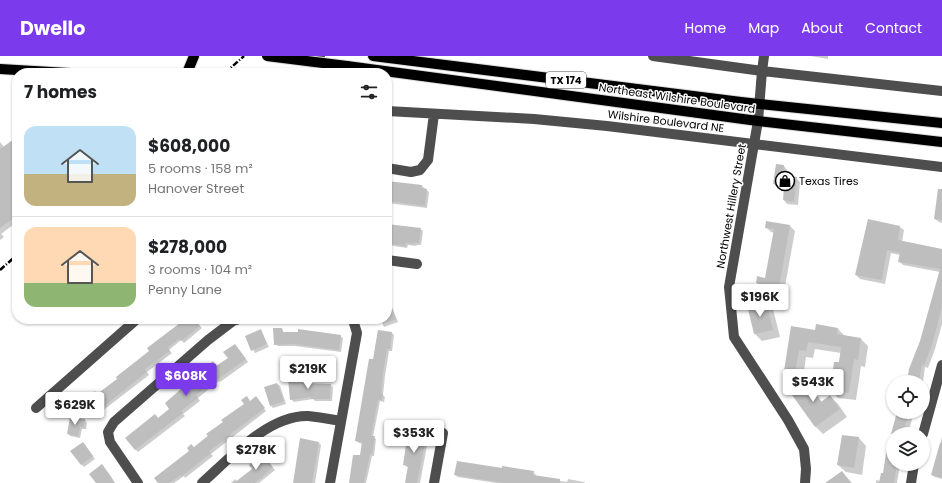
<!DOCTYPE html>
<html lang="en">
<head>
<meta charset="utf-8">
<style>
	:root { --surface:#fff; --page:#f2f2f2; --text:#202124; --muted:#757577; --line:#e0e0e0; --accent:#7c3aed }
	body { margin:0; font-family:Poppins,sans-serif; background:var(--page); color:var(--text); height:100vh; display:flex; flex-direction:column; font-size:15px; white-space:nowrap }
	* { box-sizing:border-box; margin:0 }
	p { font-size:13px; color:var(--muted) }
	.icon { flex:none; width:22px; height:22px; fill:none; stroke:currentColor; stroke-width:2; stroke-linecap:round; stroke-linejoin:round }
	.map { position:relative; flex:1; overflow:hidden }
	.sheet { position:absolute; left:12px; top:12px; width:380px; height:256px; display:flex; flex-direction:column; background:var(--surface); border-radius:16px; box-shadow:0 1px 3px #0004 }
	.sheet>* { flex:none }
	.controls { position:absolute; left:886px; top:319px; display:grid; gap:8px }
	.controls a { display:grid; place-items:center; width:44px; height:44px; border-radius:50%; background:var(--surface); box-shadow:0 1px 3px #0004; font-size:20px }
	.price { position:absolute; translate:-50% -34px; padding:0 9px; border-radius:4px; background:#fff; color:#222; font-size:13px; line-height:26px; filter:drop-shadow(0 1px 2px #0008) }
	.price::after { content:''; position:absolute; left:50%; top:24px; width:12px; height:9px; margin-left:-6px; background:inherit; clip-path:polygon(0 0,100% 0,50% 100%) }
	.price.current { background:var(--accent); color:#fff }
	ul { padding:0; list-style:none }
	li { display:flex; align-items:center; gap:12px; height:100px; padding:0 12px }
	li+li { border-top:1px solid var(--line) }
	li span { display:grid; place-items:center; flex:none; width:112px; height:80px; border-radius:12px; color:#555 }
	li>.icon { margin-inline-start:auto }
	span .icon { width:48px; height:48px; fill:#fffc; stroke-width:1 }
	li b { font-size:17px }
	h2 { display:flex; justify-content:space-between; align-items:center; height:48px; padding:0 12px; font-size:17px }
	header { display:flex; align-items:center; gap:24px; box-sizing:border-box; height:56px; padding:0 20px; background:var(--accent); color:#fff }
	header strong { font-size:19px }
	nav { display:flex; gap:22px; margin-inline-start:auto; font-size:14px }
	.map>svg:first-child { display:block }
	.shadow { fill:#0003 }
	.building { fill:#bebebe }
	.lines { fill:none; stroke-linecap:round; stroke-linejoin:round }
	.major-casing { stroke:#dbdbdb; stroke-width:12 }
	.minor { stroke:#4e4e4e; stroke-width:10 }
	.major { stroke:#000; stroke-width:10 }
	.rail { stroke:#000; stroke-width:2.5; stroke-dasharray:6 2 1 2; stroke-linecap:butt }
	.major-bridge-casing { stroke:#dbdbdb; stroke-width:12; stroke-linecap:butt }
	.major-bridge { stroke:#000; stroke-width:10 }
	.labels { text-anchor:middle; stroke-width:3; stroke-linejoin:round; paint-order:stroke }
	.shield { fill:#fff; stroke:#4c4c4c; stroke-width:1 }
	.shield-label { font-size:10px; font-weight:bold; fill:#000 }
	.street-label { font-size:11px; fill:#000; stroke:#fff }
	.poi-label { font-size:11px; fill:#000; stroke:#fff; text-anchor:start }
</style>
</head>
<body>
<header>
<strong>Dwello</strong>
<nav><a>Home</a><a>Map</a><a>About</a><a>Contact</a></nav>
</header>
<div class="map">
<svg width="942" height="427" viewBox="0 0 942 427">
	<rect width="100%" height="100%" fill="#fff"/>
	<path class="shadow" d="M810 0H828V3Z
		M17 82V166L1 178 4 181 0 184V86L4 91Z
		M784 110 787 114 786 121 796 122 800 126 798 149 787 148 784 144 785 132H778L774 128Z
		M387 126 422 130 429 136 427 152 387 147Z
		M942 137V167L939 166 935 163Z
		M869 164 900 171 904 174 902 186 942 194V268L935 293 928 312 925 311 923 326H908L921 286 940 216 903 209 899 205 900 199 891 197 885 228 860 223 856 219Z
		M387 169 420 173 423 175 421 189H417L416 190 408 189 407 192 387 189Z
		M790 170 795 175 784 236 762 232 757 227 766 223 775 177 771 176 766 171Z
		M766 246 773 253 780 281 762 285 754 277Z
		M390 248 392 251 398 266 384 271 380 263H387V250Z
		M183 263H205L198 268 202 272 184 287 181 284 169 294 172 297 147 316 149 319 97 359 94 357 97 339 119 323 151 295 181 267Z
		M792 271 816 275 838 273 845 280 861 283 868 290 865 311 861 310 856 344 838 342 831 334 839 307 841 297 815 293 813 302 806 301 803 322 810 329 822 346 830 340 838 348 847 361 823 378 816 371 789 332 801 323 793 322 785 314Z
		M282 273 284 277 340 280 343 282 341 296 295 290H278L275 288Z
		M261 275 269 291 255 297 246 281Z
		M378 275 392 277 394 279 392 295H389L385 320 383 339 385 341 384 346 380 345 373 381 376 383 374 400H372L366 427H350L361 401 363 388 359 387 356 385 374 304Z
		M237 291 248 306 220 326 219 325 198 342 200 345 183 358 185 360 138 396 135 393 158 363 217 311 229 302Z
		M302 323 304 325 305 328 330 329 333 331 332 345H315L313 343 294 346 291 343Z
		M277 328 280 330 286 348 273 352 271 350Z
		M258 344 266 355 211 398 213 400 185 422 184 420 174 427H159L194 392 224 366 250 346Z
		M898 356H914L908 378H893V408H900L897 427H876V424L881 425 884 419 887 397Z
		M71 362 85 364 87 367 86 373H82L80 382 70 380 68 377Z
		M426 377 429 379 420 427H406L409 412 404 409 407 383 405 381Z
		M942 381V423L935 421 932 419Z
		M859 382 866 390 862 419 846 416 838 409Z
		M319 387 321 389 315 427H294Z
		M85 389 95 403 84 411 81 408Z
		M262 399 275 414 259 427H231L235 423 238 426 254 413Z
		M533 416 536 419 535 421 567 426 568 423 584 426 585 427H496L458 421 455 419Z
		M842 416 852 427H827Z"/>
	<path class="building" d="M17 81V160L0 172V93Z
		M776 108 784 109 783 119 797 121 794 146 783 144 784 130 773 128Z
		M387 125 422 129V132L427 133 425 150 387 145Z
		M938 133H942V164L934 163Z
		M868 163 900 170 898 184 942 193V251L932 289 924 309 922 308 919 326H907L909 313 920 285 940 213 898 206 900 197 887 194 882 224 855 219Z
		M766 165 790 169 779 232 756 227 757 220 765 222 774 173 765 172Z
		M387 168 421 172 419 187H414V188L406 187 405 190 391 188V186L387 185Z
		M387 240 396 263 387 267Z
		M766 245 773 274 754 278 747 249Z
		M177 263H195L200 270 181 285 179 283 168 291 170 295 145 313 147 316 94 358 83 345 95 335 97 338 117 323 116 321 149 295 147 292 180 267Z
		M816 268 838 272 837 278 861 282 858 304 854 303 849 337 830 335 834 306H839L841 291 808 286 806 295 799 294 795 316 784 315 791 270 815 274Z
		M273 272H282L283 276H298V273L341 279 339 294 292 288 274 289Z
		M261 273 267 288 251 295 245 280Z
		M378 274 392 276 390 293H387L383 317 381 337 383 338 382 344H378L371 380H375L372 398H370L364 427H349L353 399H360L362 386 355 385 369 303H373Z
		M235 288 246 303 217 324 216 323 196 339 198 342 181 355 183 357 135 394 125 382 155 358 158 362 169 353 165 347 213 305 216 310 228 302 223 296Z
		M302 321 303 327 331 328 330 343H311V341L290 344 288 323Z
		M803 321 821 346 830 339 840 353 815 371 787 332Z
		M277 327 284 345 270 350 264 331Z
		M247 340 250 345 256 340 265 352 229 379 230 380 209 395 211 397 182 420 181 419 169 427H158L154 422 189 395 187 392 191 388 194 391 208 380 206 378 223 366 221 364 244 348 241 344Z
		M897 356H909L903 378H891Z
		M70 361 85 363 84 371H80L78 380 67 378Z
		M406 372 427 376 417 427H405L408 410 403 409 407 382 404 381Z
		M842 379 859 381 854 412 837 409Z
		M890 380 893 381V408H897L894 427H879L881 417H883L886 397Z
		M300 382 319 386 312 427H293Z
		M83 386 93 400 81 409 70 395Z
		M940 387H942V422L931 419Z
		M262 398 273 411 255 427H234L252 413 249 409Z
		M457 405 502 412V410L534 415 533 419 560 423V427H505L454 419Z
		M102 408 112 422 115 427H96L89 418Z
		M842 415 851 427H825Z"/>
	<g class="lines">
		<defs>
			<path id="major" d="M373 0 741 46 942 67
				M347 10 758 65 942 86
				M0 13 68 17
				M187 17 194 0"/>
		</defs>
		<use href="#major" class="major-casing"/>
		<path class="minor" d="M653 0 762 15 942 35
			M764 0 762 15 758 65 729 231 734 281 788 364 804 393 806 413 805 427
			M319 17 320 0
			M387 55 534 63 607 70 942 111
			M387 112 411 116 420 114 428 104 434 58
			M387 204 417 208
			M36 352 137 263
			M923 378 942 309
			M138 427 110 386 108 376 114 366 208 284 233 265 239 263
			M202 427C229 403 268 359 308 360 319 361 330 363 341 365
			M330 427 357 277 353 264 350 263
			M434 427 443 377
			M911 427 914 408"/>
		<use href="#major" class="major"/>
		<path class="rail" d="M225 17 244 0
			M0 214 17 199"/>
		<defs>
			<path id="major-bridge" d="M267 0 347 10"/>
		</defs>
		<use href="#major-bridge" class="major-bridge-casing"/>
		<use href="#major-bridge" class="major-bridge"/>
	</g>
	<defs>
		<symbol id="shop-ring" viewBox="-11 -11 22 22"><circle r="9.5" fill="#fff" stroke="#000" stroke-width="1.5"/><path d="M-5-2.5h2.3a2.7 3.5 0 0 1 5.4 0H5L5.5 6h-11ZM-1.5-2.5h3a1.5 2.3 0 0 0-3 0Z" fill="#000"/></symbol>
	</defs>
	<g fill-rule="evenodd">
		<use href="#shop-ring" x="774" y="114" width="22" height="22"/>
	</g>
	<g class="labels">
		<rect class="shield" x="546" y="16" width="40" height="16" rx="3"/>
		<g class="shield-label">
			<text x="566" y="28">TX 174</text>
		</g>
		<g class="street-label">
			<text transform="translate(677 42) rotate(8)" y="4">Northeast Wilshire Boulevard</text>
			<text transform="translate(666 65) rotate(7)" y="4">Wilshire Boulevard NE</text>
			<text transform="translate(731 150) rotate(-80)" y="4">Northwest Hillery Street</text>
		</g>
		<g class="poi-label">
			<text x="799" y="129">Texas Tires</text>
		</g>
	</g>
</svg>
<div class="controls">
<a><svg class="icon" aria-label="locate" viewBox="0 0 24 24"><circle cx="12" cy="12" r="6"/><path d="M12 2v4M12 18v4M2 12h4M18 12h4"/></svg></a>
<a><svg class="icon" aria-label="layers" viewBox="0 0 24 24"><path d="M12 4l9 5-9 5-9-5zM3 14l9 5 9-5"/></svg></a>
</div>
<b class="price" style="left:760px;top:262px">$196K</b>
<b class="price" style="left:308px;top:334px">$219K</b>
<b class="price current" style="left:186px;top:341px">$608K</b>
<b class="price" style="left:813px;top:347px">$543K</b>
<b class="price" style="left:75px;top:370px">$629K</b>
<b class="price" style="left:414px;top:398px">$353K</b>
<b class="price" style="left:256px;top:415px">$278K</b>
<section class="sheet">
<h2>7 homes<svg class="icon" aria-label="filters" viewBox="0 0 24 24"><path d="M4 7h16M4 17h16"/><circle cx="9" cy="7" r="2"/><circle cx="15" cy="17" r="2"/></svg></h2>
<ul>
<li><span style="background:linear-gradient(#bfe0f5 60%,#c2b280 0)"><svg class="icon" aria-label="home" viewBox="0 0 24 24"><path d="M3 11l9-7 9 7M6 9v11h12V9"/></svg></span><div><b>$608,000</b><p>5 rooms · 158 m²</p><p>Hanover Street</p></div></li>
<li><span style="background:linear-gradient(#ffd9b3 70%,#8fb573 0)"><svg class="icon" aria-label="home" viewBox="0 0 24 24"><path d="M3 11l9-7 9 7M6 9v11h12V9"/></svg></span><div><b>$278,000</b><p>3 rooms · 104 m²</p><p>Penny Lane</p></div></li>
</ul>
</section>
</div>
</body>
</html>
